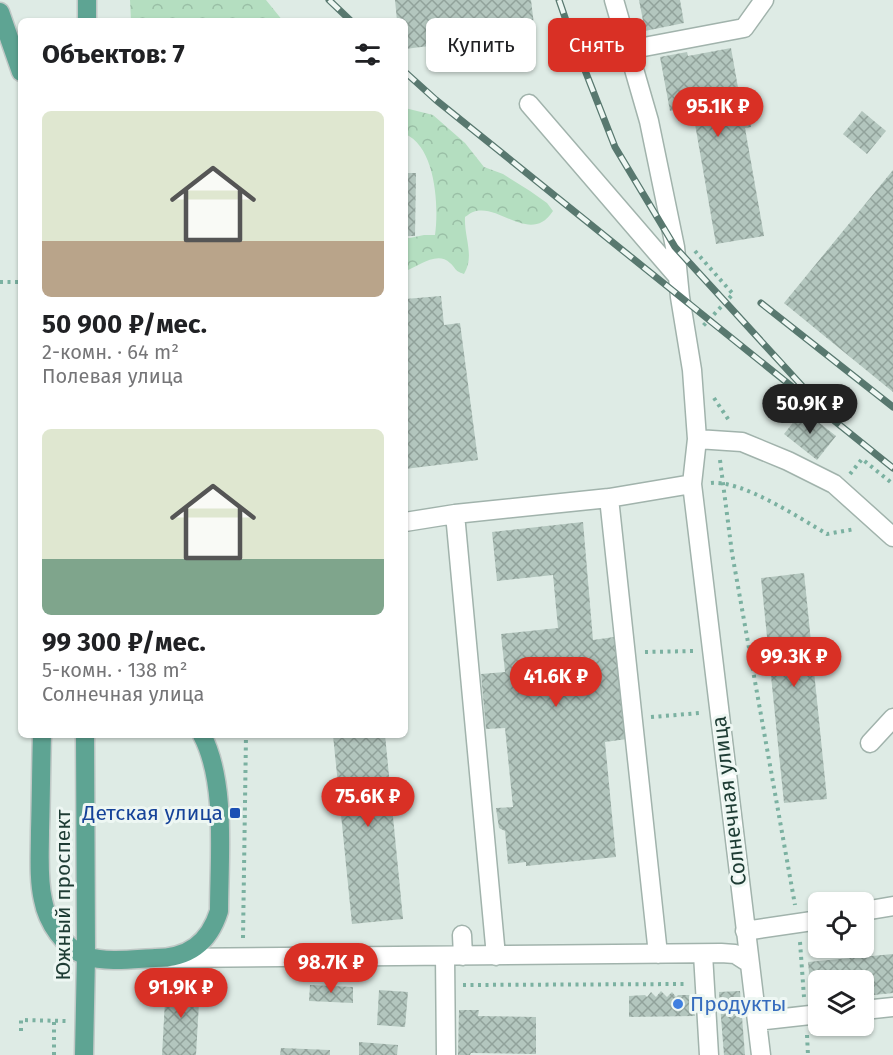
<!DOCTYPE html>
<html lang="ru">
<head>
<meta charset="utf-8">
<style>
	:root { --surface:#fff; --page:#f2f2f2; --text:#202124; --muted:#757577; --accent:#d93025 }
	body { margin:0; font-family:"Fira Sans",sans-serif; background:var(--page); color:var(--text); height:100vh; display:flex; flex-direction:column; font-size:22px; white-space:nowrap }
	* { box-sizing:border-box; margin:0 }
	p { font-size:20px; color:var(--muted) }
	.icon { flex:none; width:33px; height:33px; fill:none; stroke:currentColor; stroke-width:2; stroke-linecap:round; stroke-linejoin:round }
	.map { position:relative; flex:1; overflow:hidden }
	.drawer { position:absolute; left:18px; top:18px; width:390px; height:720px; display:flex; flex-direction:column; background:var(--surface); border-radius:9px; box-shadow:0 2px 4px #0004 }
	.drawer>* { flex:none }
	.hud { position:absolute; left:426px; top:18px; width:376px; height:54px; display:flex; gap:12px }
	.fabs { position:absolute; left:808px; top:892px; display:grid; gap:12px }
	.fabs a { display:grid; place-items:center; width:66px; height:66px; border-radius:9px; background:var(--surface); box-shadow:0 2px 4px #0004; font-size:30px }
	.price { position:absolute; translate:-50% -51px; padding:0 14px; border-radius:21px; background:var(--accent); color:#fff; font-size:20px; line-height:39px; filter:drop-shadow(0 2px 3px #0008) }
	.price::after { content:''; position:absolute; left:50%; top:36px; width:18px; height:14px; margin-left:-9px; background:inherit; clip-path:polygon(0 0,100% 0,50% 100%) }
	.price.active { background:#222; color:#fff }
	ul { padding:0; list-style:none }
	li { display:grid; align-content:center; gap:12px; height:318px; padding:0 24px }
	li span { display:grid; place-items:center; height:186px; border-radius:9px; color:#555 }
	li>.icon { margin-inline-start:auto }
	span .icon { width:108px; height:108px; fill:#fffc; stroke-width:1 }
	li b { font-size:26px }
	h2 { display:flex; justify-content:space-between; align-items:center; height:72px; padding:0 24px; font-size:26px }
	.pill { padding:0 21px; border-radius:9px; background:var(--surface); box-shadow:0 2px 4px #0004; font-size:21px; line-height:54px }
	.pill.active { background:var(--accent); color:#fff }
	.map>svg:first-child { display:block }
	.forest { fill:url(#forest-crowns) }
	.building { fill:url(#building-cross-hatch) }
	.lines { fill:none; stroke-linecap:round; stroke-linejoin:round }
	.minor-casing { stroke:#a1b3ac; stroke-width:21 }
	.major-casing { stroke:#c0c8c6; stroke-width:21 }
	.path { stroke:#7bb1a1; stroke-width:4; stroke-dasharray:3 4.5; stroke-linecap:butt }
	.minor { stroke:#fff; stroke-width:18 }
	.major { stroke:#5ea493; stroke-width:18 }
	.rail-casing { stroke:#58786f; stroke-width:7 }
	.rail { stroke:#eef7f3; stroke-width:4.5; stroke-dasharray:14; stroke-linecap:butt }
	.transit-dot { fill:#1a4fb4; stroke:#eef7f3; stroke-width:2 }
	.shop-dot { fill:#3f7fe0; stroke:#eef7f3; stroke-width:2 }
	.labels { text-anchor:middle; stroke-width:6; stroke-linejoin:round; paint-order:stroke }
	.street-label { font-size:21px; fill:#1e3c34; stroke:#eef7f3 }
	.transit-label { font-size:21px; fill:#164399; stroke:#eef7f3; text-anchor:end }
	.shop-label { font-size:21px; fill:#366cbe; stroke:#eef7f3; text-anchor:start }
</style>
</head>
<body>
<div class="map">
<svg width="893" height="1055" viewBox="0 0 893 1055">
	<defs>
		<pattern id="forest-crowns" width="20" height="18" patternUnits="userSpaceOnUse" patternTransform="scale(1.5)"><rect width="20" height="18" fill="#b4dec0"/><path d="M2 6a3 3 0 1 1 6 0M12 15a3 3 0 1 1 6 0" fill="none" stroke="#9abfa6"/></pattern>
		<pattern id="building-cross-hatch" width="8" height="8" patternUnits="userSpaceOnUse" patternTransform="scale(1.5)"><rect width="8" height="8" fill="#b3c6be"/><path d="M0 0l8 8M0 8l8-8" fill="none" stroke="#91a29b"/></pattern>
	</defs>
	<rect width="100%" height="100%" fill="#deebe5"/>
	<path class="forest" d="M130 0H266L283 21H131Z
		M405 108 433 115 465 143 484 167 503 174 530 191 547 203 553 211C530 246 499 202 473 212 472 212 465 217 465 217 464 237 475 256 464 274 453 270 457 269 450 263 437 250 418 267 405 271V239L424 235H435C439 207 436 147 405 134Z"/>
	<path class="building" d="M395 0H531L535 33 405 49V21H397Z
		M639 0H680L684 23 645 31Z
		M731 48 740 99 745 98 751 127 745 128 764 236 716 244 692 107 670 111 660 57 687 52 688 56Z
		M862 111 886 131 867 154 843 134Z
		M893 170V392L784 303Z
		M405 173H416L415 236H405Z
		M441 296 444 325 460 323 478 460 405 469V299Z
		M803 410 836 436 817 460 784 434Z
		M583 522 593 640 614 637 627 739 605 742 616 857 526 866V862L508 864 505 831 499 828 496 808 513 807 505 728 486 729 481 674 505 672 501 634 558 628 553 575 497 581 492 532Z
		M804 573 827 799 784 803 761 578Z
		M333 735H385L403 919 352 924Z
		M893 954V993L864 996V981H819V1001H812L808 962Z
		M166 983 200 985 196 1055H162Z
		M310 985 353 987V1003L309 1001Z
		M379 990 408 992 405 1027 377 1025Z
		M661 991 667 997 672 992 676 997 678 995H694L693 1000 699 1006 694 1011 695 1016 629 1017V996L645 995 647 997 651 992 656 997Z
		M740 991 745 1055H724L719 992Z
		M459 1010H479L478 1016 536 1017V1054L471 1053 470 1055H458Z
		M359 1042 398 1045 397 1055H359Z
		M281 1048 330 1050V1055H280Z"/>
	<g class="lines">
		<defs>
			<path id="minor" d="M614 0 649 121 675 247 680 297 692 370 697 439 692 484 761 1055
				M628 50 744 28 764 0
				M529 104 678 277
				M697 439 742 442 788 461 834 484 893 537
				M609 498 658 954
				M455 514 496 956
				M405 522 455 514 609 498 692 484
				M870 743 893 718
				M864 911 893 906
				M745 931 819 920
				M462 935 463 956
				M703 954 709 1055
				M445 956 446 1055
				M172 958 721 953 735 954 749 963
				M864 1010 893 1007
				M757 1021 819 1014"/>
			<path id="major" d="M0 12 21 72
				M87 21V0
				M42 735C41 767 41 799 40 831 40 854 38 878 43 900 47 922 64 948 86 956 107 963 134 959 155 958 188 958 209 943 219 911 219 858 227 783 202 735
				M84 1055 86 956 85 735"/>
		</defs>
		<use href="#minor" class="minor-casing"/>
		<use href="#major" class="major-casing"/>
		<path class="path" d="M695 251 733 294 703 326
			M0 282H21
			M714 398 730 422
			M720 460 732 553 795 905
			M850 474 862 459 893 484
			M711 483C743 480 799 518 827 534L855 529
			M645 652 694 651
			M651 717 700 713
			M243 938 246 735
			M800 942 804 997
			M463 985 687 984
			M21 1031V1020L66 1021
			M807 1035 808 1055
			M54 1055V1020"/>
		<use href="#minor" class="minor"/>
		<use href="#major" class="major"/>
		<defs>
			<path id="rail" d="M329 0 351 21
				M559 0 570 32 615 147 675 247 804 388
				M405 72 436 100 893 468
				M761 303 893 407"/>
		</defs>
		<use href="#rail" class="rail-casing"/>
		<use href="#rail" class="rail"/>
	</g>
	<rect class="transit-dot" x="229" y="807" width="12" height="12" rx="3"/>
	<circle class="shop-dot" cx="678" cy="1004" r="6"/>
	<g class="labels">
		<g class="street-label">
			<text transform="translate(729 801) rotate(-97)" y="7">Солнечная улица</text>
			<text transform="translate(63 895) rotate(-90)" y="7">Южный проспект</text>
		</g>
		<g class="transit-label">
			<text x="223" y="820">Детская улица</text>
		</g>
		<g class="shop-label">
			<text x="690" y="1011">Продукты</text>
		</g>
	</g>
</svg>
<div class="fabs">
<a><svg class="icon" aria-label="locate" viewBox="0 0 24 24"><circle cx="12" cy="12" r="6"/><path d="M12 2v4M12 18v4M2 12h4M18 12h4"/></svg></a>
<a><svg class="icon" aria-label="layers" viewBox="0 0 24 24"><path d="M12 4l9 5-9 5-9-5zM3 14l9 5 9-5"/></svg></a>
</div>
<b class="price" style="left:718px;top:138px">95.1K ₽</b>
<b class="price active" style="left:810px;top:435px">50.9K ₽</b>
<b class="price" style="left:794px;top:688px">99.3K ₽</b>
<b class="price" style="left:556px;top:708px">41.6K ₽</b>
<b class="price" style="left:368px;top:828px">75.6K ₽</b>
<b class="price" style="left:331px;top:994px">98.7K ₽</b>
<b class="price" style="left:181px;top:1019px">91.9K ₽</b>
<div class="hud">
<a class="pill">Купить</a>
<a class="pill active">Снять</a>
</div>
<section class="drawer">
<h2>Объектов: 7<svg class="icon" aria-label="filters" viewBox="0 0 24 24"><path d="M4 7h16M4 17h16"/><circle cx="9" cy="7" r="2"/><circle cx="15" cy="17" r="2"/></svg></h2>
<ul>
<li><span style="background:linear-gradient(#dfe7d0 70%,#b9a48a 0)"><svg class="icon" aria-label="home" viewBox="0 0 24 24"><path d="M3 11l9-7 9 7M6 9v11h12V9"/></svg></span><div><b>50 900 ₽/мес.</b><p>2-комн. · 64 m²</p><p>Полевая улица</p></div></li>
<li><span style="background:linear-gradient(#dfe7d0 70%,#7fa58c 0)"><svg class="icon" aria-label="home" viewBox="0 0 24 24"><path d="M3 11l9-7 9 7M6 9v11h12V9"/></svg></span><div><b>99 300 ₽/мес.</b><p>5-комн. · 138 m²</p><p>Солнечная улица</p></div></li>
</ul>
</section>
</div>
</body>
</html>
